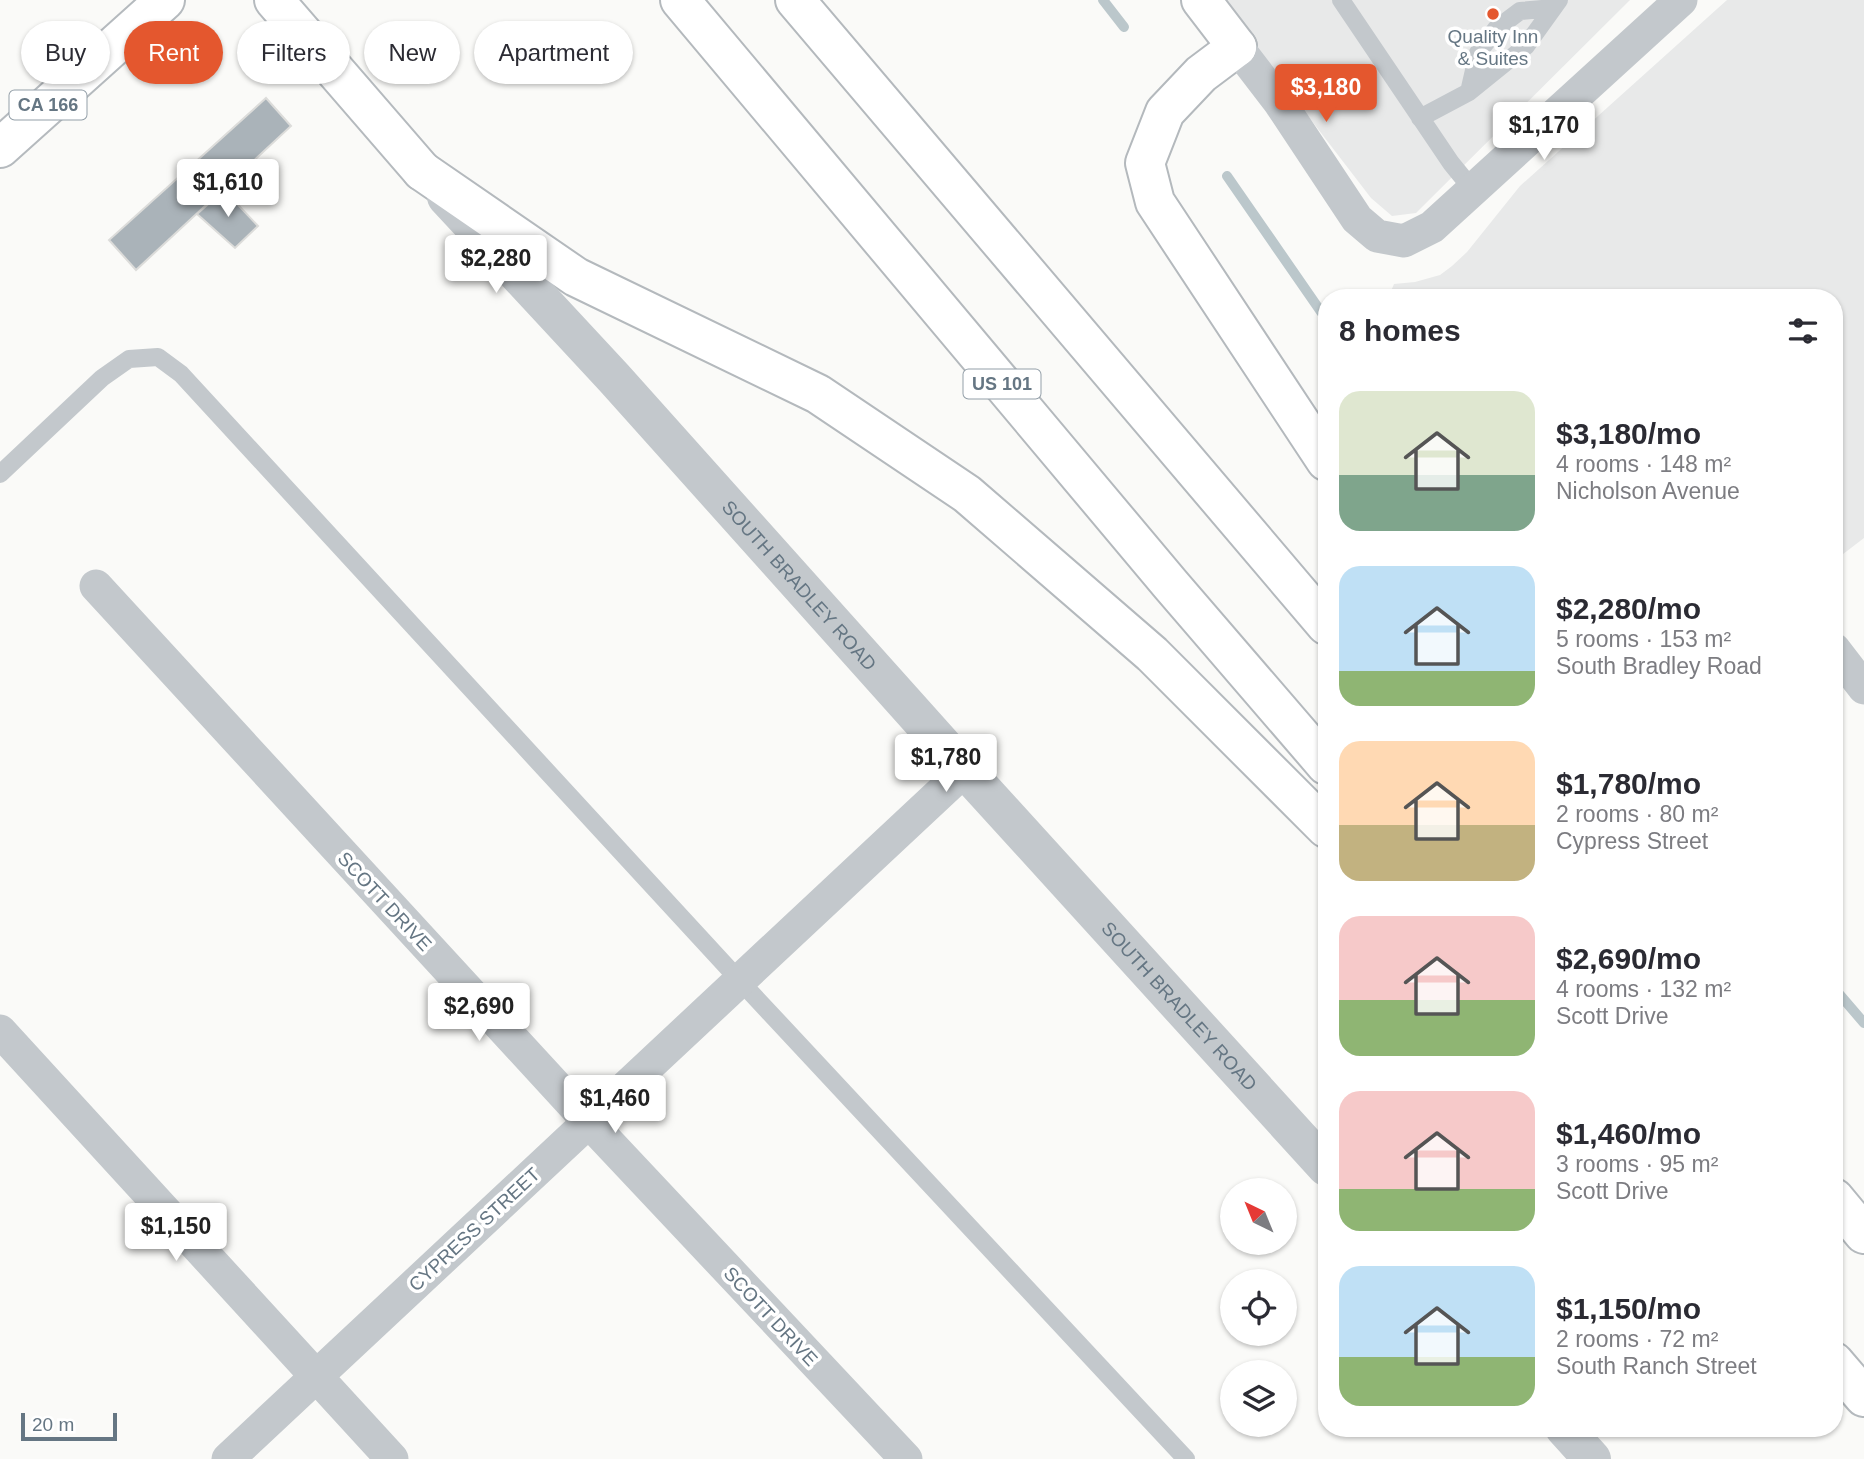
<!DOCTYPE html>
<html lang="en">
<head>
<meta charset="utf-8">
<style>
	:root { --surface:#fff; --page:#f7f7f7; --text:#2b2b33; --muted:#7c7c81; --accent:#e4572e }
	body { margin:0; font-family:Helvetica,sans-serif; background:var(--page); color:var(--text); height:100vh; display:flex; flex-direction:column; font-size:26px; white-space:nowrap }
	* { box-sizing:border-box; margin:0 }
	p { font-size:23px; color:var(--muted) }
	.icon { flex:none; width:38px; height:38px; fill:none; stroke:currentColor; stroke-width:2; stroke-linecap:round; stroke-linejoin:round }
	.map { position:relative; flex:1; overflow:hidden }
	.details { position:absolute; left:1318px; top:289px; width:525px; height:1148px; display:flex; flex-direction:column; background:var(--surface); border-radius:28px; box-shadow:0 2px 5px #0004 }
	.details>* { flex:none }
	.top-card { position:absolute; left:21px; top:21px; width:665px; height:63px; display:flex; gap:14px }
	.needle { width:46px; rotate:317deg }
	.buttons { position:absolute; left:1220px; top:1178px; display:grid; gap:14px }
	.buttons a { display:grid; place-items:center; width:77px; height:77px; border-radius:50%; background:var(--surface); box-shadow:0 2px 5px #0004; font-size:35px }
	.scale { position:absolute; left:21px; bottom:18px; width:96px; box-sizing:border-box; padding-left:7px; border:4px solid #657683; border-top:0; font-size:19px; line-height:24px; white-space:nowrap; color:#657683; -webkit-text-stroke:5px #fff; paint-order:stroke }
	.price { position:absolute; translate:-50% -60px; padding:0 16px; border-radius:7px; background:#fff; color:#222; font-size:23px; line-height:46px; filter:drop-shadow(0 2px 4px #0008) }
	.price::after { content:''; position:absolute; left:50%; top:42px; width:21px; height:16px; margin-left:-10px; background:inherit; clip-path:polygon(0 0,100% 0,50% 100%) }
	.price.selected { background:var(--accent); color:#fff }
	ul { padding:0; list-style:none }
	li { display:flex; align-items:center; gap:21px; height:175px; padding:0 21px }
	li span { display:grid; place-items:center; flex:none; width:196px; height:140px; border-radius:21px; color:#555 }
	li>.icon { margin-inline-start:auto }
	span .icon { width:84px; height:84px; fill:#fffc; stroke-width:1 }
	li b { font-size:30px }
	h2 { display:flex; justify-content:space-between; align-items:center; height:84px; padding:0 21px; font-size:30px }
	.tag { padding:0 24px; border-radius:32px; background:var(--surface); box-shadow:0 2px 5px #0004; font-size:24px; line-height:63px }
	.tag.selected { background:var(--accent); color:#fff }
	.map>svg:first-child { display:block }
	.built { fill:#e8e9e9 }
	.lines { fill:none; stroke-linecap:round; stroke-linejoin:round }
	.stream { stroke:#bbc7cb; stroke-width:10 }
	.building { fill:#aab3b9; stroke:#dcdcda; stroke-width:2 }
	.primary-casing { stroke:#b5babe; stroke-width:42 }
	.motorway-casing { stroke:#b4b9bd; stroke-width:42 }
	.service { stroke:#c3c8cc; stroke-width:18 }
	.minor { stroke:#c3c8cc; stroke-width:33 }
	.tertiary { stroke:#c3c8cc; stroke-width:38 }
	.primary { stroke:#fff; stroke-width:38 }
	.motorway { stroke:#fff; stroke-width:38 }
	.poi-dot { fill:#e4572e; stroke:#fff; stroke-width:2.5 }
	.labels { text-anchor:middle; stroke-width:7; stroke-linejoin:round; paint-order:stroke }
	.shield { fill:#fff; stroke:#939fa8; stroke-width:2 }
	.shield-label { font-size:18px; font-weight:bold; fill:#657683 }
	.poi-label { font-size:19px; fill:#657683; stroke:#fff }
	.street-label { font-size:19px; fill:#657683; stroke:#fff }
</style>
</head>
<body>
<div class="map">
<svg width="1864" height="1459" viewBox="0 0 1864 1459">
	<rect width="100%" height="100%" fill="#fafaf8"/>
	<path class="built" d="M1219 0H1630L1416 213 1392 216 1371 198Z
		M1727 0H1864V538L1834 561V298H1390L1389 296 1394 284 1415 282 1440 275 1452 266 1467 252 1520 186Z"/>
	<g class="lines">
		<path class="stream" d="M1103 0 1124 27
			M1227 176 1326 319
			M1834 988 1864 1023"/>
	</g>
	<path class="building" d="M266 98 291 126 136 270 109 240Z
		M224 190 258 226 235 248 197 214Z"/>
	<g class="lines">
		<defs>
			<path id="primary" d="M274 0 422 171
				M1201 0 1237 47
				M0 148 165 0"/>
			<path id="motorway" d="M680 0 1171 585 1326 765
				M795 0 1326 625
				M1237 47 1201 74 1165 112 1145 163 1155 202 1326 461
				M422 171 576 277 818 394 967 494 1152 654 1326 828
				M1834 1198 1864 1234
				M1834 1362 1864 1397"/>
		</defs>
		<use href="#primary" class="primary-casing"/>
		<use href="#motorway" class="motorway-casing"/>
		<path class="service" d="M1341 0 1451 163 1473 190
			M1469 92 1478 53 1496 29 1520 11 1553 8
			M1420 118 1469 92 1526 46 1559 0
			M0 474 102 378 129 359 158 357 181 374 740 981 1186 1459"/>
		<path class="minor" d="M1237 47 1280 103 1357 219 1377 236 1404 241 1432 227 1681 0
			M96 586 589 1122 906 1459
			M1834 649 1864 688
			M0 1031 392 1459
			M228 1459 965 770"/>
		<g class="tertiary">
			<path id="s1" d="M446 197 614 378 965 770 1326 1167"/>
			<path d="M1564 1428 1592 1459"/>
		</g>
		<use href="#primary" class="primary"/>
		<use href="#motorway" class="motorway"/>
	</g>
	<circle class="poi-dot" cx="1493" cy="14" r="7"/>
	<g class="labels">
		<g class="shield">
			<rect x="9.5" y="90.5" width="77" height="29" rx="5"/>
			<rect x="963.5" y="369.5" width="77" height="29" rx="5"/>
		</g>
		<g class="shield-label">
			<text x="48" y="111">CA 166</text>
			<text x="1002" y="390">US 101</text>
		</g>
		<g class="poi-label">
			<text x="1493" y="43">Quality Inn<tspan x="1493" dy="22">&amp; Suites</tspan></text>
		</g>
		<g class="street-label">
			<text dy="7" stroke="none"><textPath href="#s1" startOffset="525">SOUTH BRADLEY ROAD</textPath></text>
			<text transform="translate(385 901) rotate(47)" y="7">SCOTT DRIVE</text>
			<text dy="7" stroke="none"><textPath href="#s1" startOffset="1092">SOUTH BRADLEY ROAD</textPath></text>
			<text transform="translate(474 1229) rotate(-43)" y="7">CYPRESS STREET</text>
			<text transform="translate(771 1316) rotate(47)" y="7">SCOTT DRIVE</text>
		</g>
	</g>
</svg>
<div class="buttons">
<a><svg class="needle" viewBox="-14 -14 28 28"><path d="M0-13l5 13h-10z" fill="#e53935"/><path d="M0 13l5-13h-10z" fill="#7c7c81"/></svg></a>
<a><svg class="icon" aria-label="locate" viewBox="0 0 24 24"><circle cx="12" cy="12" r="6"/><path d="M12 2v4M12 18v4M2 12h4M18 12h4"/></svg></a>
<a><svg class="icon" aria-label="layers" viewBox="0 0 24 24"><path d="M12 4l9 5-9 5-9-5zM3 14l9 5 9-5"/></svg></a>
</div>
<div class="scale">20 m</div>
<b class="price selected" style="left:1326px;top:124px">$3,180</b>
<b class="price" style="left:1544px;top:162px">$1,170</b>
<b class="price" style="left:228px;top:219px">$1,610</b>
<b class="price" style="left:496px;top:295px">$2,280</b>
<b class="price" style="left:946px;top:794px">$1,780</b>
<b class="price" style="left:479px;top:1043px">$2,690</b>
<b class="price" style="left:615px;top:1135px">$1,460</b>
<b class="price" style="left:176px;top:1263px">$1,150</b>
<div class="top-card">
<a class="tag">Buy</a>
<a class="tag selected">Rent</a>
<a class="tag">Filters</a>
<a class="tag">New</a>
<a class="tag">Apartment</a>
</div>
<section class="details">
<h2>8 homes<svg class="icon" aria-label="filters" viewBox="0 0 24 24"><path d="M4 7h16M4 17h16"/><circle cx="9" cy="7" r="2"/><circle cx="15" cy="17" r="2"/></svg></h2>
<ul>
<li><span style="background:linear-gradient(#dfe7d0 60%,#7fa58c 0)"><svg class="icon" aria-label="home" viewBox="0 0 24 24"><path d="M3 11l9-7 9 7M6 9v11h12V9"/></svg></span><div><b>$3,180/mo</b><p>4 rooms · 148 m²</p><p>Nicholson Avenue</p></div></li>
<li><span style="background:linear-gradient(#bfe0f5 75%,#8fb573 0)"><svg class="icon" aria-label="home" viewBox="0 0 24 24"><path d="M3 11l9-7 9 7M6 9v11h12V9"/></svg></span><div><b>$2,280/mo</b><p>5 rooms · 153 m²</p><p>South Bradley Road</p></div></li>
<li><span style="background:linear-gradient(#ffd9b3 60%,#c2b280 0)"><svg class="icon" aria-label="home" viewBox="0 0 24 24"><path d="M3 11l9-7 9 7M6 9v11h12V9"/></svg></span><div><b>$1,780/mo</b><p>2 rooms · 80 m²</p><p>Cypress Street</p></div></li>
<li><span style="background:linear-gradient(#f6c9c9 60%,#8fb573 0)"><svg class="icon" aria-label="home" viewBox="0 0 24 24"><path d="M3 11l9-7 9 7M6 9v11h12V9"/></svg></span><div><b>$2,690/mo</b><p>4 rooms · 132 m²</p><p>Scott Drive</p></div></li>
<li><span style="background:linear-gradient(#f6c9c9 70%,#8fb573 0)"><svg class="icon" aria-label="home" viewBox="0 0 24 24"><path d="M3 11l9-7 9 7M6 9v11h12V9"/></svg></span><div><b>$1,460/mo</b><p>3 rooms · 95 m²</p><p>Scott Drive</p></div></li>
<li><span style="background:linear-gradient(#bfe0f5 65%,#8fb573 0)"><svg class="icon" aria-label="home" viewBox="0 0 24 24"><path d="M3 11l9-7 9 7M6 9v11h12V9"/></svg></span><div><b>$1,150/mo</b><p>2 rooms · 72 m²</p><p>South Ranch Street</p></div></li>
</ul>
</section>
</div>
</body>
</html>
